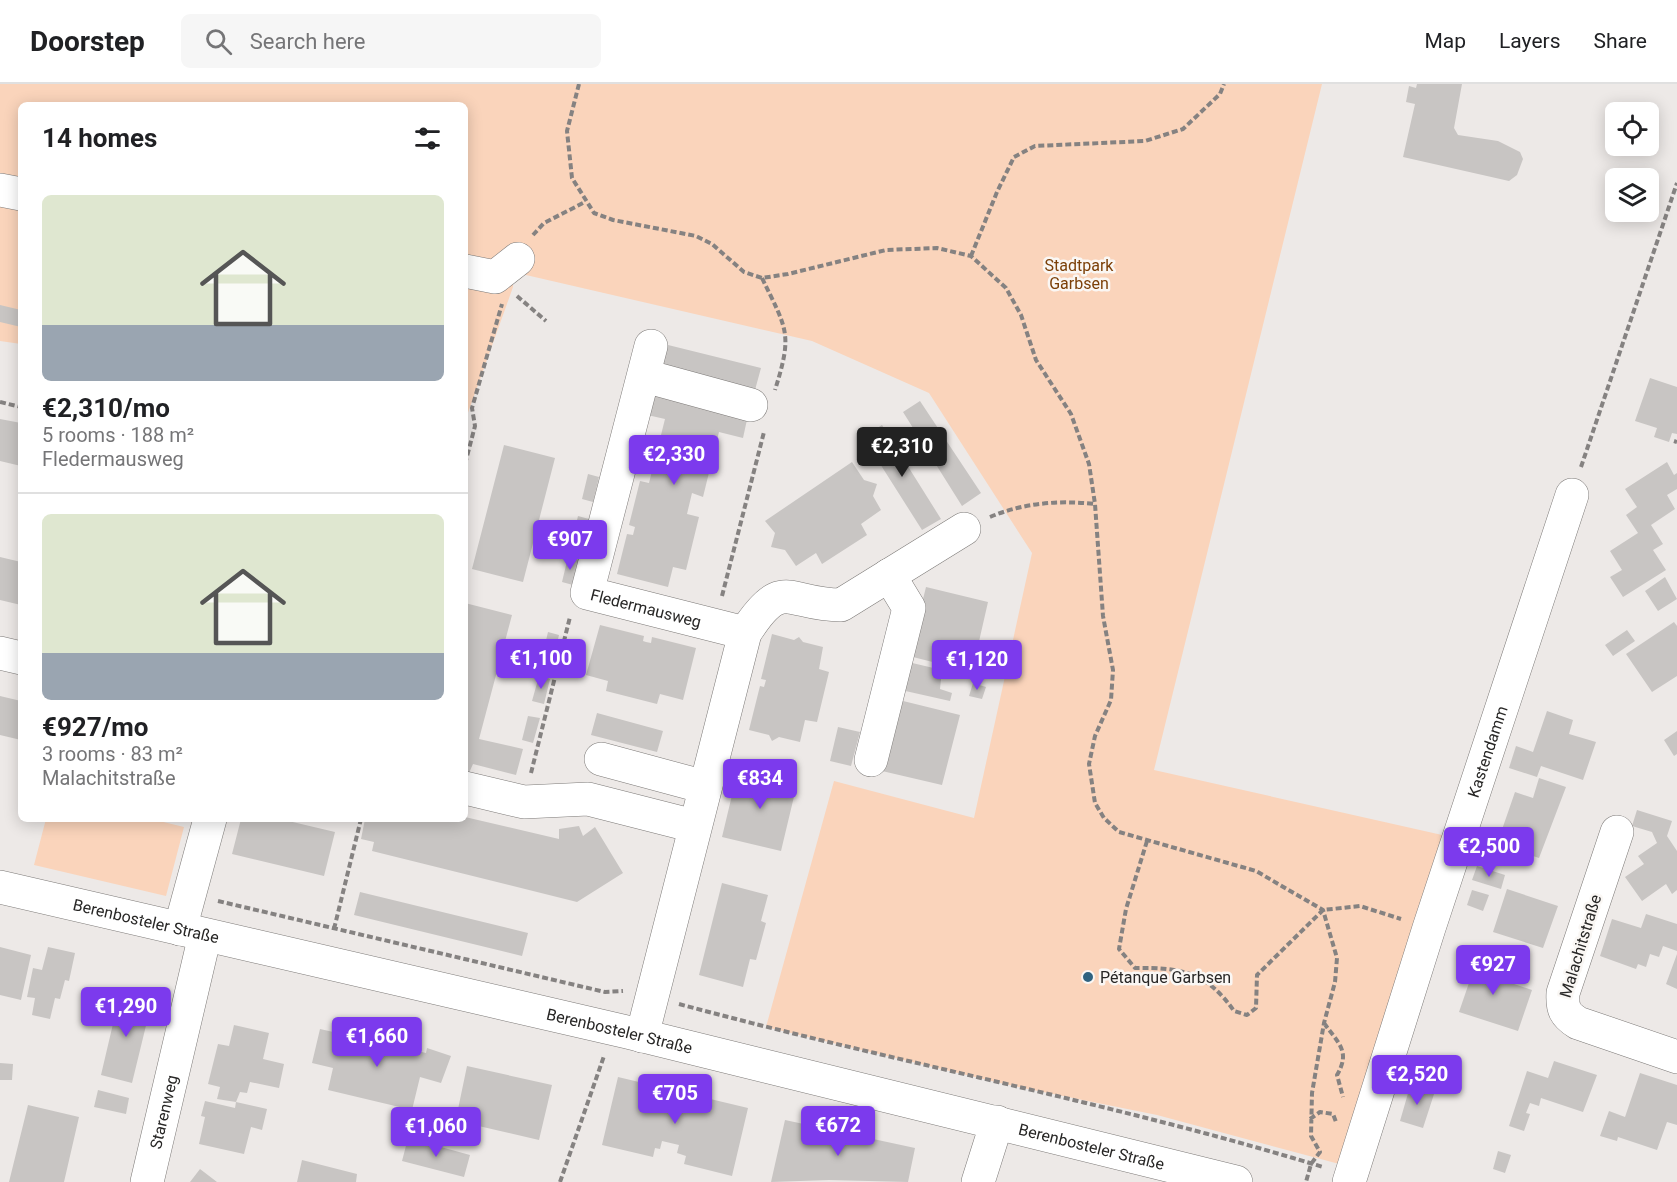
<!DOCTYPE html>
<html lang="en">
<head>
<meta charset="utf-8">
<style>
	:root { --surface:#fff; --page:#f6f6f6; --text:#202124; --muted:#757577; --line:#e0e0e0; --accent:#7c3aed }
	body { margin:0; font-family:Roboto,sans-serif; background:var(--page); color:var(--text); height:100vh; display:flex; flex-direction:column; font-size:22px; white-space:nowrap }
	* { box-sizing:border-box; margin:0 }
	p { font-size:20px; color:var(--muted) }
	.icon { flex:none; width:33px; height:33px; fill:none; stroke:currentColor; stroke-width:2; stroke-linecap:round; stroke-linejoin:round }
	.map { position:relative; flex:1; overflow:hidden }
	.side { position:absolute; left:18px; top:18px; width:450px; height:720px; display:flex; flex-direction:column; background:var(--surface); border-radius:9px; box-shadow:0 3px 15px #0003 }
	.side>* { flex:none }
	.buttons { position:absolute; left:1605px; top:18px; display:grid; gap:12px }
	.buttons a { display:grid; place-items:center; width:54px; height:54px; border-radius:9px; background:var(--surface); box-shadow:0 3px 15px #0003; font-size:30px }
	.price { position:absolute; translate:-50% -51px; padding:0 14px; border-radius:6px; background:var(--accent); color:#fff; font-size:20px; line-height:39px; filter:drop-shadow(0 2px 3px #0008) }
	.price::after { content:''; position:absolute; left:50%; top:36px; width:18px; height:14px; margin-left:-9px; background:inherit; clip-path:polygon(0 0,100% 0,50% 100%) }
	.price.current { background:#222; color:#fff }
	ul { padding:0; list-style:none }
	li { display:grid; align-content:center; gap:12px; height:318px; padding:0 24px }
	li+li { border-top:2px solid var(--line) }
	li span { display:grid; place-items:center; height:186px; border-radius:9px; color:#555 }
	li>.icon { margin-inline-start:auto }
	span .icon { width:108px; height:108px; fill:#fffc; stroke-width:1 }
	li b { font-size:26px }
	h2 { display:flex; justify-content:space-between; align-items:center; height:72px; padding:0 24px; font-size:26px }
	header { display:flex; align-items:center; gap:36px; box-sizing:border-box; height:84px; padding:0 30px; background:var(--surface); border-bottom:2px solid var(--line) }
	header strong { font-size:28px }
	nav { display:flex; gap:33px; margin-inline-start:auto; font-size:21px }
	.search { width:420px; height:54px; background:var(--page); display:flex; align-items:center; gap:15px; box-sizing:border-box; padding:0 21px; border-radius:9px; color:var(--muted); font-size:22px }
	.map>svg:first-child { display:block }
	.green { fill:#fad4bb }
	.building { fill:#c8c5c3 }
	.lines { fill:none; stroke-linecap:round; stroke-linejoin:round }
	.minor-casing { stroke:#7d7a78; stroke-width:34 }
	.path { stroke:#858281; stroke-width:4; stroke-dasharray:6 3; stroke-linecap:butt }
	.minor { stroke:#fff; stroke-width:33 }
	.poi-dot { fill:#306380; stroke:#faf7f4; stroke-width:2 }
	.labels { text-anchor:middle; stroke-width:5; stroke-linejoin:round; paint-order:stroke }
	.park-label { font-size:16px; fill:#7b3f07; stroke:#faf7f4 }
	.street-label { font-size:16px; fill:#282726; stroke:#faf7f4 }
	.poi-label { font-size:16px; fill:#282726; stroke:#faf7f4; text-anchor:start }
</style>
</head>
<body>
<header>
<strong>Doorstep</strong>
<div class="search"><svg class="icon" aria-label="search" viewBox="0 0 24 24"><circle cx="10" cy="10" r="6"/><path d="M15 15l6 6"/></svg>Search here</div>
<nav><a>Map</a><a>Layers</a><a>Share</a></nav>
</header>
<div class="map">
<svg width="1677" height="1098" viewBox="0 0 1677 1098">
	<rect width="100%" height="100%" fill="#ede9e7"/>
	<path class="green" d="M0 0H1322L1154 686 1451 753 1343 1081 1157 1031 1004 1000 766 943 834 697 974 734 1032 469 929 309 812 257 513 188V203L465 337V21H21V260L0 257Z
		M46 735H151L184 743 166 812 34 781Z"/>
	<path class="building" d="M1417 0H1462L1454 44 1458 51 1498 57 1520 68 1523 75 1517 91 1509 97 1403 73 1415 20 1406 18 1409 2 1416 4Z
		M0 221 21 226V243L0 238Z
		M660 259 761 284 755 306 654 282Z
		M1650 294 1677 303V350L1672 349 1669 358 1654 353 1657 344 1635 337Z
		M648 307 748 331 743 354 719 348 703 413 692 409 687 430 699 433 686 486 673 483 668 503 617 490 627 450 633 451 635 443 629 441 640 397 649 399 665 335 643 330Z
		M920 317 981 409 962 422 903 328Z
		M0 335 21 339V382L0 377Z
		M882 341 941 435 922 446 863 353Z
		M504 361 555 374 523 498 472 485Z
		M852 378 864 396 877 400 873 412 881 426 861 440 867 451 822 480 816 469 796 482 785 466 771 463 775 449 765 437Z
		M1667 378 1674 391 1677 389V405L1667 411 1675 425 1651 441 1663 460 1653 466 1666 486 1623 513 1610 493 1622 486 1610 467 1638 449 1626 431 1637 423 1625 405Z
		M588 390 599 393 593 418 582 415Z
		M578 432 589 435 583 459 572 457Z
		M0 473 21 478V521L0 516Z
		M568 473 579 476 573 501 562 498Z
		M1665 493 1677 515 1658 527 1645 507Z
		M926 503 988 518 972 588 909 572Z
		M465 519 512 531 479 655 523 665 516 691 473 680 469 689 465 688Z
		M1674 538 1677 542V592L1652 608 1626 570Z
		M600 541 644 552 643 557 646 558 651 559 652 553 696 564 683 616 660 610 657 620 606 607 608 597 586 591Z
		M1627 546 1635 557 1613 572 1605 561Z
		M548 548 559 551 553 576 542 573Z
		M772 550 794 556 799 553 803 558 823 563 819 585 829 588 817 638 805 636 800 658 779 653 772 657 769 651 749 646 760 602 764 603 766 596 761 595Z
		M908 578 942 586 940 605 952 609 950 617 901 606Z
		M539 592 550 595 544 620 532 617Z
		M973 599 986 603 982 615 969 612Z
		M0 612 21 617V656L0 651Z
		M899 616 960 631 942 701 882 687Z
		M1547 627 1573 636 1569 650 1596 658 1583 696 1541 682 1537 693 1509 684 1516 662 1533 668Z
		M597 629 663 647 657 668 591 651Z
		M528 632 540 634 533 659 522 656Z
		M838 643 860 648 851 682 830 677Z
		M1677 647V670L1674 672 1664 656Z
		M738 686 797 700 781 767 722 753Z
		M1539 694 1566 703 1539 774 1497 760 1515 708 1533 714Z
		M1637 726 1672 737 1667 752 1677 767V806L1672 810 1666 800 1642 817 1625 793 1644 780 1638 772 1657 759 1652 748 1632 742Z
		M465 733 559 755V745L579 742 583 752 595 743 623 789 577 818 372 767 374 758 361 755 365 735Z
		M241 735H280L335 748 324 792 232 770Z
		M1477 782 1505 791 1501 805 1472 796Z
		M722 799 768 811 761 837 766 839 756 876 750 875 743 903 699 891Z
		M1507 805 1558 822 1543 864 1493 848Z
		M1472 806 1489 811 1483 827 1467 821Z
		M360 808 528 849 522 872 354 831Z
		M1646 830 1677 840V867L1663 862 1659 873 1650 870 1646 883 1638 880 1636 885 1600 872 1612 835 1641 844Z
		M0 863 31 871 21 916 0 911Z
		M48 863 75 869 69 897 65 896 60 915 55 914 50 935 32 931 35 914 27 913 33 884 42 886Z
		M1677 870V905L1666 900Z
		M1468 871 1494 880 1490 892 1532 906 1518 947 1459 928 1470 896 1461 893Z
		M120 910 152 917 132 999 101 991Z
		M234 941 269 949 263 975 284 980 279 1004 250 998 247 1009 240 1008 236 1018 267 1025 262 1046 251 1043 244 1070 199 1060 205 1033 201 1032 205 1017 235 1024 236 1018 217 1015 220 1003 208 1000 218 960 229 962Z
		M320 945 426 969 427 964 451 972 441 999 420 993 412 1026 328 1006 333 984 312 979Z
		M1554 977 1597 991 1583 1028 1541 1014 1539 1022 1530 1019 1526 1029 1530 1030 1524 1047 1509 1042 1527 987 1548 994Z
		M0 979 13 980 12 996H0Z
		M467 982 552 1001 539 1056 470 1040 471 1034 457 1030Z
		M1640 989 1677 1001V1041L1667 1038 1657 1066 1618 1053 1617 1057 1600 1052 1609 1027 1625 1033Z
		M618 993 748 1024 732 1092 684 1080 686 1072 677 1069 679 1061 662 1057 660 1065 655 1064 653 1073 602 1061Z
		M1411 999 1435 1007 1423 1044 1400 1037Z
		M98 1006 129 1014 126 1030 94 1023Z
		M28 1021 79 1033 64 1098H9Z
		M785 1036 915 1064 908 1098 829 1096 771 1098Z
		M408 1054 470 1071 464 1093 402 1077Z
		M1498 1067 1511 1071 1505 1089 1493 1085Z
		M302 1076 357 1090 356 1098H297Z
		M200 1085 217 1098H190Z"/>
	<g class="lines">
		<defs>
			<g id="minor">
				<path d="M0 106 21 110"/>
				<path d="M465 187 495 193 518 175"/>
				<path id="s1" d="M651 262 587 509 745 549"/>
				<path d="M645 292 751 321"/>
				<path d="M0 569 21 574"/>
				<path d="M601 675 705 703"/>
				<path d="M871 676 909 524 889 491"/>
				<path d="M465 704 524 718 588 715 694 742"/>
				<path d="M1617 748 1563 909C1562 925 1565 931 1578 939L1677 973"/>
				<path id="s2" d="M0 803 627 948 1236 1098"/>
				<path d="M180 845 210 735"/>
				<path d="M642 952 745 549C783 490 787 521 841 521L964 445"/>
				<path id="s3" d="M147 1098 205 851"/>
				<path d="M978 1098 997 1038"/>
				<path id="s4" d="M1349 1098 1429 844 1572 411"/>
			</g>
		</defs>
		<use href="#minor" class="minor-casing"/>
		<path class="path" d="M579 0 567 47 572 94 594 129 613 136 696 152 712 160 744 188 762 194 788 190 886 166 937 164 971 172 1006 204 1021 231 1036 276 1071 330 1089 380 1095 420 1103 532 1113 586 1111 616 1095 652 1089 680 1095 719 1104 734 1119 748 1256 787 1323 826 1337 874 1335 898 1324 939 1312 1009 1311 1052 1320 1068 1311 1080 1306 1098
			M533 151 544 139 585 118
			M971 172 997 108 1014 73 1035 62 1145 57 1183 45 1220 10 1224 0
			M762 194C787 246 793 249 775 306
			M517 212 546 237
			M0 318 21 323
			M1674 357 1677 358
			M465 380 475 342 472 324 502 220
			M1581 383 1677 99
			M990 433C1023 419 1059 416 1095 420
			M722 512 764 348
			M531 689 570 533
			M1147 757 1126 825 1119 865 1135 884C1180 883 1207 888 1234 927L1247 931 1256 924 1257 891 1323 826 1360 822 1401 835
			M218 817 605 908 623 907
			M334 845 361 735
			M679 920C893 978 1111 1018 1323 1083
			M1324 939C1338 959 1351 967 1337 991L1343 1013
			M1310 1035 1320 1028 1333 1030 1336 1038
			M560 1098 604 972"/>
		<use href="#minor" class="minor"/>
	</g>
	<circle class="poi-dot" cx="1088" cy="893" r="6"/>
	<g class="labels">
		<g class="park-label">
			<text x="1079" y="187">Stadtpark<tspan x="1079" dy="18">Garbsen</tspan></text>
		</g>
		<g class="street-label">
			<text dy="6" stroke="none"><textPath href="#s1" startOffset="316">Fledermausweg</textPath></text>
			<text dy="6" stroke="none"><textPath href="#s4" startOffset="452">Kastendamm</textPath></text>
			<text dy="6" stroke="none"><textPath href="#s2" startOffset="150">Berenbosteler Straße</textPath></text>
			<text transform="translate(1580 862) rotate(-73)" y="6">Malachitstraße</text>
			<text dy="6" stroke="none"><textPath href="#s2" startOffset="636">Berenbosteler Straße</textPath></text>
			<text dy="6" stroke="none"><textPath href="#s3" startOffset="72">Starenweg</textPath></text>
			<text dy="6" stroke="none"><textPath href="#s2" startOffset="1122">Berenbosteler Straße</textPath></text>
		</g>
		<g class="poi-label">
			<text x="1100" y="899">Pétanque Garbsen</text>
		</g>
	</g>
</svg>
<div class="buttons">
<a><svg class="icon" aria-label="locate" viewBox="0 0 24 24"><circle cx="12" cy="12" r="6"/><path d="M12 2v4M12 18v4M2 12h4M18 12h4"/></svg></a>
<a><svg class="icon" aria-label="layers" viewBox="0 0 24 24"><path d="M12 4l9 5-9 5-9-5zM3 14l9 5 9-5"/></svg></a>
</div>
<b class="price current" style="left:902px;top:394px">€2,310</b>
<b class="price" style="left:674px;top:402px">€2,330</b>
<b class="price" style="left:570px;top:487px">€907</b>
<b class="price" style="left:541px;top:606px">€1,100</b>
<b class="price" style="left:977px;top:607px">€1,120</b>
<b class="price" style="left:760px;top:726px">€834</b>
<b class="price" style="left:1489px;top:794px">€2,500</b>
<b class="price" style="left:1493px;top:912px">€927</b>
<b class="price" style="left:126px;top:954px">€1,290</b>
<b class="price" style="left:377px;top:984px">€1,660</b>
<b class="price" style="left:1417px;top:1022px">€2,520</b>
<b class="price" style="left:675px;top:1041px">€705</b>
<b class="price" style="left:838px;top:1073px">€672</b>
<b class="price" style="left:436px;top:1074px">€1,060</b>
<section class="side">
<h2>14 homes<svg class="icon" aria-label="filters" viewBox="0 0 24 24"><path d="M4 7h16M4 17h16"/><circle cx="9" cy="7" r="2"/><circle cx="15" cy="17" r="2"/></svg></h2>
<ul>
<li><span style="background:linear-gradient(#dfe7d0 70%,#9aa5b1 0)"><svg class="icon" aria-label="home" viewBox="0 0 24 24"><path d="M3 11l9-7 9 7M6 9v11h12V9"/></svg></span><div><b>€2,310/mo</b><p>5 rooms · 188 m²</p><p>Fledermausweg</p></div></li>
<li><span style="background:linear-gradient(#dfe7d0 75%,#9aa5b1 0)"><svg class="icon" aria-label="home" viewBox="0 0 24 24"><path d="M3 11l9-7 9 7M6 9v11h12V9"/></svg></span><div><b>€927/mo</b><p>3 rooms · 83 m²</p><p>Malachitstraße</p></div></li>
</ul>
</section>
</div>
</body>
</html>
